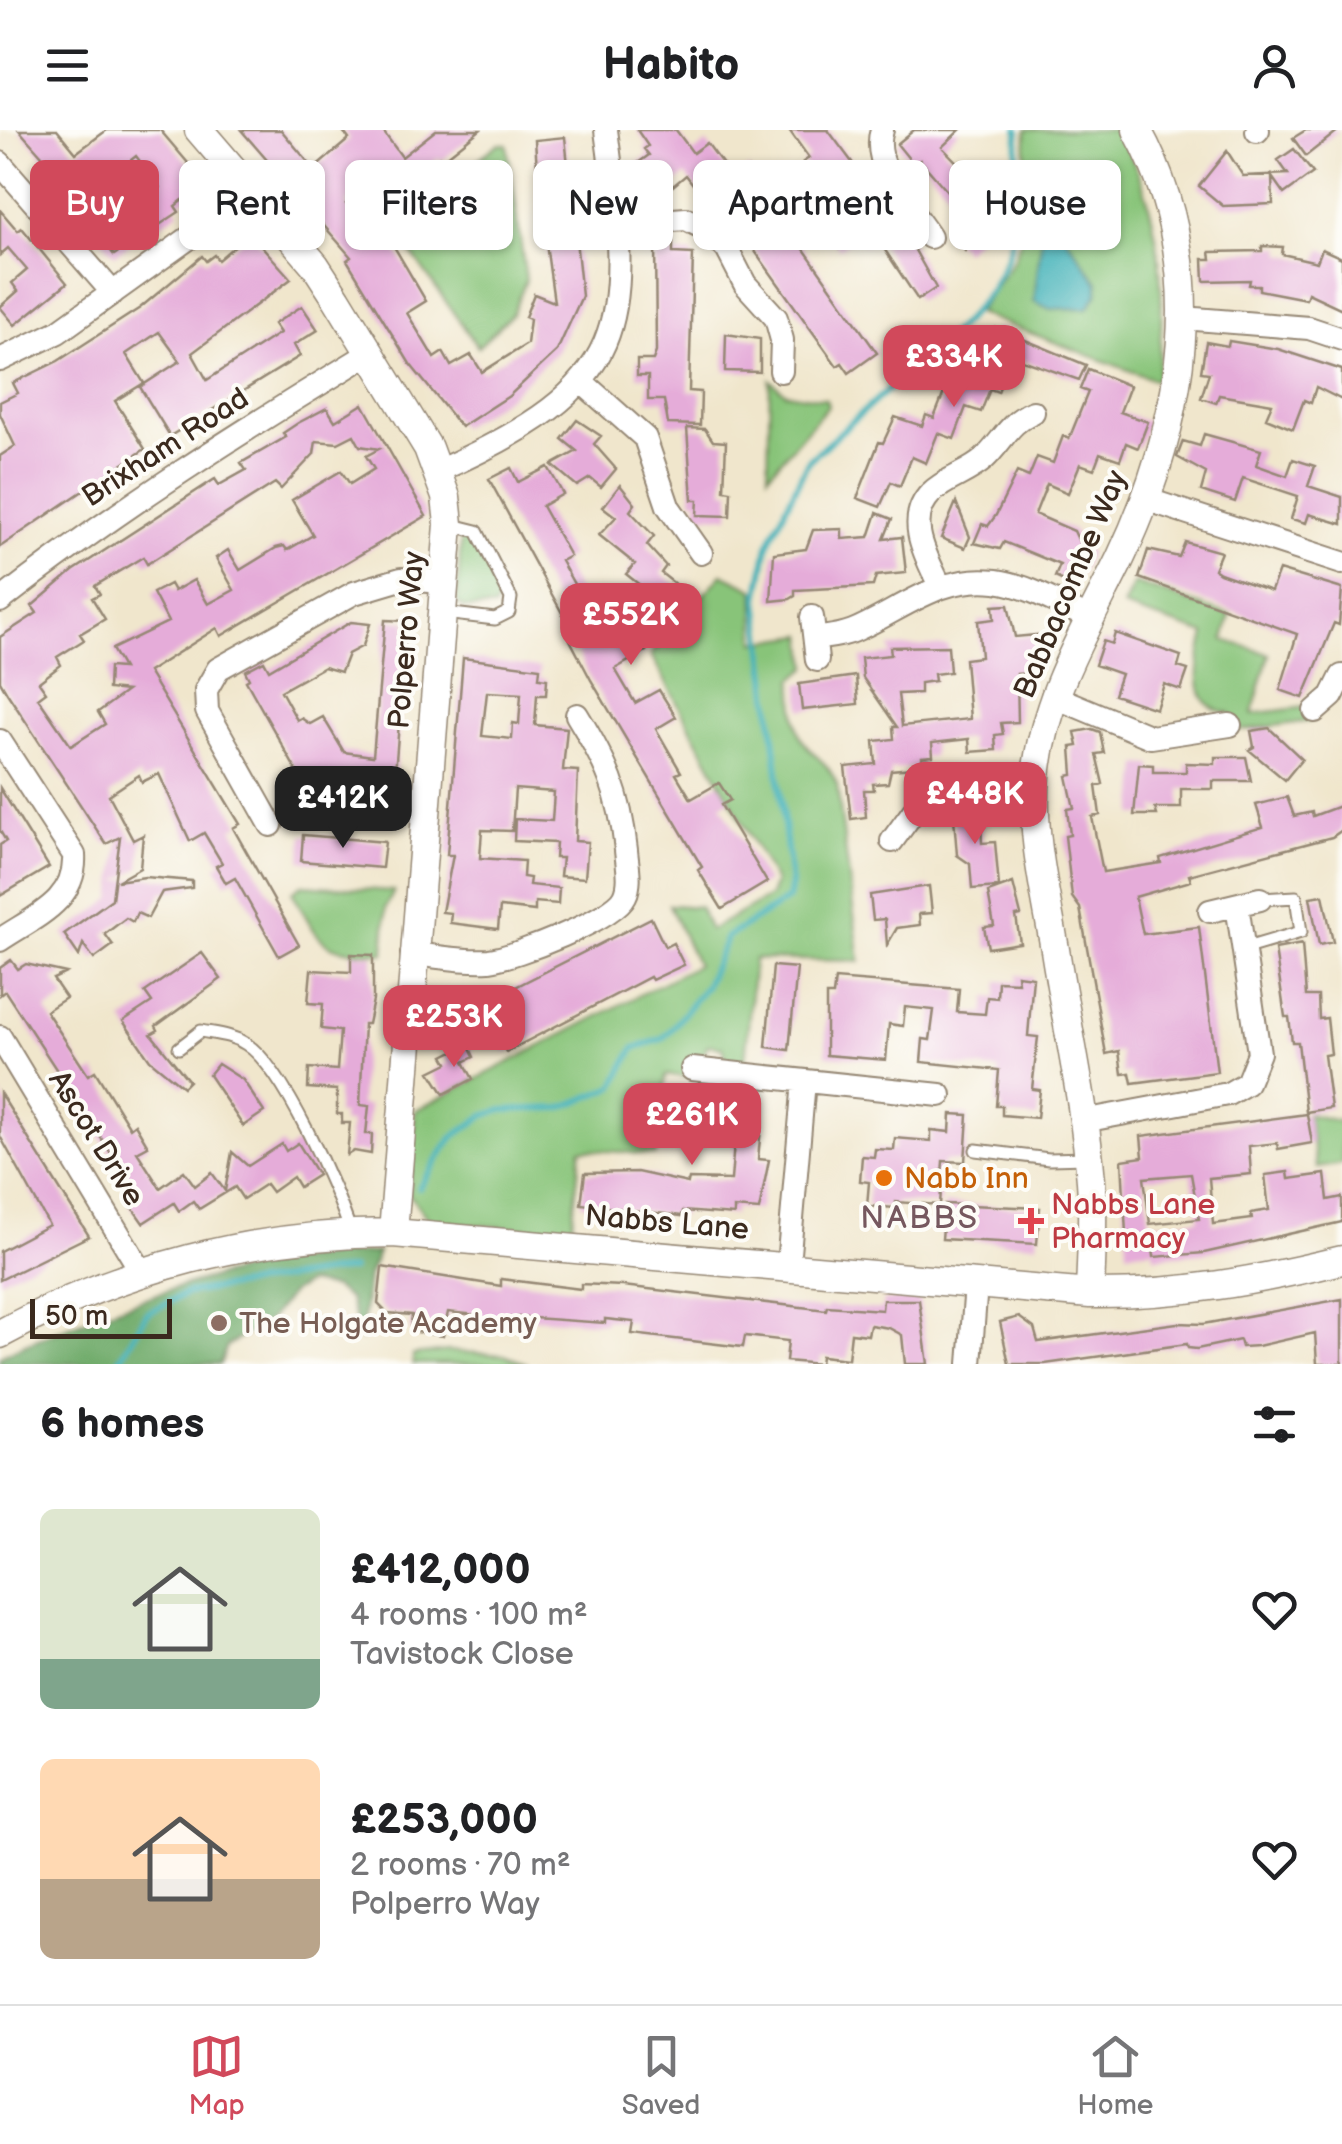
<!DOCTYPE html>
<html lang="en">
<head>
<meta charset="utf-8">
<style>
	:root { --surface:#fff; --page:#f2f2f2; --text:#202124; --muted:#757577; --line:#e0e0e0; --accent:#d1495b }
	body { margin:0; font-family:"Balsamiq Sans",sans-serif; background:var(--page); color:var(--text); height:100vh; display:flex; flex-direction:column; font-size:38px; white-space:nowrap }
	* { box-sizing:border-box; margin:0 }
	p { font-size:32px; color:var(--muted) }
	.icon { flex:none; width:55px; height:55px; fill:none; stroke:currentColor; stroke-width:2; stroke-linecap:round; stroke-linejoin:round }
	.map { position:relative; height:1234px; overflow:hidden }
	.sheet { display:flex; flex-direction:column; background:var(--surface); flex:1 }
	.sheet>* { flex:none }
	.hud { position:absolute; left:30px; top:30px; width:1282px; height:90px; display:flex; gap:20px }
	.scale { position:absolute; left:30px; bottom:25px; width:142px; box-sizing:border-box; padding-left:10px; border:5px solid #3b2a1e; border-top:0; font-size:28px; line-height:35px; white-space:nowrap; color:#3b2a1e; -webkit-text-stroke:8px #fdfcf7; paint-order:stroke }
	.price { position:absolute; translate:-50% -85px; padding:0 22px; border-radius:20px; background:var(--accent); color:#fff; font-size:32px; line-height:65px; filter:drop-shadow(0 2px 5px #0008) }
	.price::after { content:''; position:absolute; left:50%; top:60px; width:30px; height:22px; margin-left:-15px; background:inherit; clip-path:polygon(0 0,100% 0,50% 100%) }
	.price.current { background:#222; color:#fff }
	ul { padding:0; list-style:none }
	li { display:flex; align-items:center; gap:30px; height:250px; padding:0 40px }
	li span { display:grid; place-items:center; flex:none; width:280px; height:200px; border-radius:15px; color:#555 }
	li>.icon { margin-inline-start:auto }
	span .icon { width:120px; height:120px; fill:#fffc; stroke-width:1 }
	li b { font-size:42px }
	h2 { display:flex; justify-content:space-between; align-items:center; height:120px; padding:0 40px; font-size:42px }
	.tag { padding:0 35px; border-radius:15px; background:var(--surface); box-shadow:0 2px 8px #0004; font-size:35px; line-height:90px }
	.tag.current { background:var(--accent); color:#fff }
	header { display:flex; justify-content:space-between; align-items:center; height:130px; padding:0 40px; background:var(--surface); font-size:45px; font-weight:800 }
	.tab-bar { display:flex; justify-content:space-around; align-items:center; height:140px; border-top:2px solid var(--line); background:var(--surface); font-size:28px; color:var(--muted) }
	.tab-bar a { display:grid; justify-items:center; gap:5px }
	.tab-bar .current { color:var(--accent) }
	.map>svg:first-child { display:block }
	.green { fill:#88c479; stroke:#62774c; stroke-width:2.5 }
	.forest { fill:#6eaa69; stroke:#546a44; stroke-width:2.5 }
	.water { fill:#41b1b8; stroke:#3e6e6b; stroke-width:2.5 }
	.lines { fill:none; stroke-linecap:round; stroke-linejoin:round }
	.stream { stroke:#41b1b8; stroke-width:6 }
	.building { fill:#e5acd9; fill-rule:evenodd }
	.service-casing { stroke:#968875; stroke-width:15 }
	.minor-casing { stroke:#968875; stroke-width:26 }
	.tertiary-casing { stroke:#968875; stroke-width:31 }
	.service { stroke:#fff; stroke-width:11 }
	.minor { stroke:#fff; stroke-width:22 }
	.tertiary { stroke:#fff; stroke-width:28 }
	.food-dot { fill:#e8710a; stroke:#fdfcf7; stroke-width:4 }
	.health-dot { fill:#e0444e; stroke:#fdfcf7; stroke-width:4 }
	.education-dot { fill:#8d6e63; stroke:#fdfcf7; stroke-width:4 }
	.labels { text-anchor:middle; stroke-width:8; stroke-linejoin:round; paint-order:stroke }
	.street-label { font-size:30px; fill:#3b2a1e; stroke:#fdfcf7 }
	.food-label { font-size:30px; fill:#c56008; stroke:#fdfcf7; text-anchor:start }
	.health-label { font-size:30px; fill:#be3a42; stroke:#fdfcf7; text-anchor:start }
	.education-label { font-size:30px; fill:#785e54; stroke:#fdfcf7; text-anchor:start }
	.neighbourhood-label { font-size:32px; letter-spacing:2.5px; fill:#76585f; stroke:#fdfcf7 }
</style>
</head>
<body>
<header><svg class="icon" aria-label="menu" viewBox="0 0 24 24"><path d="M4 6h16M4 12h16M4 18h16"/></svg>Habito<svg class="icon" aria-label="person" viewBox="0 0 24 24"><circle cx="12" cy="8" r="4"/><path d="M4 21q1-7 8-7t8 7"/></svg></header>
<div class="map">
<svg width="1342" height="1234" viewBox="0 0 1342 1234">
	<rect width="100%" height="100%" fill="#fdfcf7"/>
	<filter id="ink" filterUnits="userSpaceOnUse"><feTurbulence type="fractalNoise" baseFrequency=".01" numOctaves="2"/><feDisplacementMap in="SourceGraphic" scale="20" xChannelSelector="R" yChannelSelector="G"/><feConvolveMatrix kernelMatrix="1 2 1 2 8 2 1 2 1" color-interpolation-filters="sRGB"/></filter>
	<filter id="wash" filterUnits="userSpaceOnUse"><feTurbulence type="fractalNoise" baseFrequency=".0048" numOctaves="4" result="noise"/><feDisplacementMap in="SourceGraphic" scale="40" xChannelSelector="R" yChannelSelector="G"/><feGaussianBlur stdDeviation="2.25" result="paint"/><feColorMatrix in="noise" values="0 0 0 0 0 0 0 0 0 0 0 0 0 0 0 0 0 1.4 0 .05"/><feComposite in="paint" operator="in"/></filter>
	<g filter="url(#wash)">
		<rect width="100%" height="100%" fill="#f0e6cc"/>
		<path class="green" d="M1026 0H1116C1164 73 1167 167 1157 251L977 183 1014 129 1024 99Z
			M498 14H507L526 150 512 184 478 217 393 97Z
			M770 250 786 263 826 269 828 276 768 345Z
			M461 408 473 411 500 464 494 478H464L457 472Z
			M722 444 754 459 756 512 804 505 808 537 793 549C795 566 793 598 804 612 816 629 830 634 837 655L860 831 754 829 745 931 726 929 723 917 708 915 701 927H690L687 947 666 945 655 1025 581 1019 571 1102 430 1092 409 1064 415 981 697 835 669 775 699 777 710 800 770 766 775 752 651 525Z
			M1134 453 1230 485 1224 510 1269 524 1252 584 1305 577 1311 591 1237 601 1230 583C1188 579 1198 532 1205 504L1123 477Z
			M302 755 394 761 386 777 384 823C318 820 324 818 292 762Z
			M1307 984 1342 992V1034L1317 1038Z
			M448 1221 504 1225 528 1234H413V1225Z"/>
		<path class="forest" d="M378 1122 368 1146 361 1210 349 1169 334 1158 308 1153 291 1163 270 1189 227 1216 220 1234H0V1226L23 1215C143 1165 247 1128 378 1122Z"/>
		<path class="water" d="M1045 77 1098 153V163L1088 178 1050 179 1034 171Z"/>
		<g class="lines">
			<path class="stream" d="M419 1058 452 1008 483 986 502 980 561 978 614 957 634 918 662 909 672 899 706 855 727 807 788 769 791 754 758 469 768 415 808 331 965 191 991 159 1007 127 1016 94 1018 0
				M117 1234 147 1183 187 1163 352 1139"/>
		</g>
		<g id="blocks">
			<path class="building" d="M19 0H57L76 23 107 0H160L205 53 175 76 179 82 114 125 101 108 117 96 112 90 160 58 136 26 81 70Z
				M241 0H281L314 39 349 9 342 0H382L402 27 436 0H480L441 31 439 27 424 39 419 33 403 47 399 42 376 61 370 53 346 74 368 101 379 91 426 171 407 183 434 228 443 222 451 236 471 225 482 242 527 214 530 189 525 187 534 164 554 172 540 70 547 69 544 38H537L535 10 565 7 582 166 557 221 509 266 461 297 410 234 347 130 351 127Z
				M637 0H676L693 23 707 13 733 48 748 38 762 58 749 67 768 94 780 85 877 223 849 243 842 233 837 236 722 75 714 82 686 45 673 56 659 37 645 48 635 35 649 25 644 19 648 16Z
				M789 0H828L907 106 936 158 918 170 877 108 865 116 858 106 839 119 828 101 837 95 832 87 850 75 823 36 812 44 803 32 809 28Z
				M914 0H960L942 17 988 64 967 84 920 30 914 35 897 14Z
				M1306 0H1339L1306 26 1293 8Z
				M1294 19 1313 43 1284 64 1272 47 1273 74 1223 76 1199 56 1227 21 1243 46 1288 44 1278 30Z
				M0 80 18 101 22 98 67 153 15 195 0 177 18 161 12 153 27 140 8 118 0 125Z
				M968 84 985 101 965 121 948 103Z
				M250 103 291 149 192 223 207 250 280 203 274 194 302 176 318 200 294 215 300 226 170 306 140 257 180 231 159 202 126 224 144 253 115 271 145 319 0 417V326L15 316 0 284V272L18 263 13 253 58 231 140 178 202 126 206 131 214 125 218 130Z
				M655 110H673V123L693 124 689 261 701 262 700 295 668 294 664 270H648V246H637V230H653L656 222Z
				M1262 116 1283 117 1282 124 1317 132 1322 119 1342 128V179L1308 163 1306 169 1259 160V155H1249L1250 150 1204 151 1203 129H1211L1210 122 1262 121Z
				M996 198 1086 235 1079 250 1011 226 998 262 990 259 981 282 966 277 954 309 938 303 926 333 912 327 900 356 891 352 880 377 857 368 879 312 883 313 895 287 922 296 926 285 934 288 949 250 961 254 974 223 986 227Z
				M726 204 760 209V242L725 241Z
				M1229 211 1278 219 1342 240V270L1316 257 1311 273 1304 270 1293 299 1266 288 1272 274 1219 265 1216 273 1201 268 1209 243 1201 242 1206 212 1228 216Z
				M1088 239 1130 256 1120 282 1148 292 1138 318 1126 313 1120 330 1100 323 1094 339 1080 334 1068 363 1047 354 1035 384 1074 401 1082 418 1090 421 1081 445 1073 442 1068 453 1055 447 1060 435 1004 412 1000 419 974 413 982 394 988 396 996 385 1017 342 1029 347 1037 327 1053 333 1063 306 1069 309 1088 262 1080 259Z
				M363 274 426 386 221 506 217 498 148 542 240 694 233 698 299 815 279 826 235 748 226 753 216 736 222 733 204 703 190 711 159 644 142 652 139 645 109 665 133 710 143 705 140 738 117 751 145 747 192 751V758L162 762 148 788 137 783 133 792 126 788 105 804 113 815 94 829 83 814 79 826 64 804 112 769 120 707 106 714 7 563 0 551V507L37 483 32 476 73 441 215 349 219 355 246 340 241 333 286 307 283 303 298 293 327 278 335 291ZM354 305 360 316 379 319 366 326 374 339 350 354 341 341 292 370 313 405 287 420 284 416 276 418 240 440 228 420 216 428 234 460 208 474 194 450 174 461 170 454 153 463 168 492 112 519 123 538 109 537 108 559 127 561 98 582 105 594 71 616 38 568 46 562 39 552 61 535 57 527 84 510 80 504 105 489 92 468 100 464 95 456 143 427 147 434 275 353 281 359 314 324 316 311 338 313Z
				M577 290 601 306 594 314 616 339 601 357 590 348 577 356 552 335 577 321 562 309Z
				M687 298 705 299 713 311 726 312 724 360 731 361 730 386 697 385 698 370H692Z
				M1204 304 1261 320 1256 335 1287 346 1293 329 1315 336 1308 356 1342 367V394L1309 384 1306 393 1291 389 1298 366 1243 348 1235 372 1201 361 1206 343 1177 327 1183 311 1200 316Z
				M548 337 563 364 542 376 570 426 561 431 583 470 588 467 597 484 641 456 626 444 635 434 599 405 616 387 603 377 620 355 635 374 630 381 654 406 647 415 666 436 661 443 685 462 677 471 678 495 658 478 637 503 646 521 615 539 635 573 659 560 676 587 656 599 681 642 676 644 691 669 719 653 730 670 721 675 767 752 722 779 698 740 702 737 591 550 570 510 575 507 489 349 511 338 518 352Z
				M956 372 970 407 965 418 941 408Z
				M877 383 892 389 884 409 902 407 906 443 876 446 873 456 795 460V466L790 469 771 471 774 423 806 419 813 400 842 399V409L869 407Z
				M1185 412 1221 422 1214 439 1220 443 1271 461 1279 440 1342 459 1339 495 1334 493 1303 568 1280 560 1297 504 1139 448 1148 420 1179 427Z
				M1008 475 1015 507 1037 505 1035 543 1017 544 1018 592 1001 593 1003 604 995 605 996 620 970 622 969 609 932 613 933 626 922 627 923 637 891 640 888 653 873 654 874 660H864L866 687 851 689 845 637 876 634 874 611 894 609 893 597H897L863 548 861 528 891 525 890 517 948 516 950 542 934 544 935 551 920 553V563L898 564 902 596 970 589 965 529 981 527 978 491 994 489 993 476Z
				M385 490 407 491 391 694 375 693 376 682 359 681 345 666 319 681 246 551 249 549 245 541 264 531 269 540 351 492 370 494 363 516 348 524 341 542 324 537 281 561 297 590 301 588 310 594 323 587 344 622 373 626Z
				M1115 503 1181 526 1178 537 1188 540 1181 560 1164 554 1156 579 1114 565 1121 544 1095 535 1103 511 1112 514Z
				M463 528 540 538 539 548 547 549 546 565H537L535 595 567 598 563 640 578 641 575 711 588 712 585 748 560 746 562 728H555L556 713 514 711 515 689 552 691 554 662 515 659 512 701 482 700 480 728 524 731 523 747 530 748 529 755 559 758 558 774 535 772V781L500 777 498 799 450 793 451 783 442 782 453 725H447ZM487 562 521 564 519 594 513 593 512 609 482 606Z
				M856 546 858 574 802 580 799 554Z
				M1269 598 1302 629 1285 650 1249 620 1254 617 1251 601Z
				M1092 599 1100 602 1104 623 1096 624 1103 654 1096 656 1100 685 1092 687 1103 742 1161 733 1160 728 1263 697 1256 675 1287 667 1294 686 1312 682 1313 686 1342 675V700L1332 707 1189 745 1191 751 1135 767 1143 804 1199 797 1217 942 1132 953 1130 943 1122 944 1119 921 1106 924 1080 778 1072 767 1065 706 1070 705 1067 679 1074 678 1067 646 1073 645 1071 617 1078 616 1075 602Z
				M1215 627H1246L1251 651H1213V659H1181V678H1155L1157 685H1134L1139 634 1153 635V642H1186V633L1215 634Z
				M0 658 49 737 0 766V715L6 711 0 701Z
				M980 673 982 713 995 712 999 757 972 759 970 734 957 725 953 675Z
				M303 705 385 712 382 738 301 731Z
				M1013 753 1021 785 1016 786 1020 813 988 818 984 797 994 796 988 762Z
				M929 756 932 783 919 784 920 795 897 798 887 815 885 789 873 790 870 765Z
				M1323 765 1333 812 1319 815 1310 767Z
				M651 788 665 817 673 813 684 835 652 850 650 847 506 922 495 901 504 896 490 870Z
				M1302 814 1306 866H1318L1319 889 1327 888 1331 924 1324 925 1331 978 1306 982 1298 912H1292L1289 887H1285L1275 819Z
				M202 823 221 849 156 896 158 900 151 904 189 951 183 957 150 930 123 891 152 872 145 862Z
				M351 824 373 825V870L368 894H364L360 975 369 976 366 1004H372L371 1024 354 1021 347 1025 350 993H342V984H337V960L308 958 309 938 337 940 340 901 321 899 323 874 308 873 311 840 351 842Z
				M11 830 18 839 26 834 66 843 53 849 66 868 46 881 88 945 95 941 130 998 135 994 148 1016 137 1022 160 1058 184 1041 195 1056 212 1043 225 1061 232 1022 248 1036 282 1014 286 1021 298 1013 318 1045 299 1057 293 1047 272 1062 266 1054 243 1069 235 1057 199 1079 193 1071 179 1081 174 1073 143 1093 129 1073 139 1066 5 861 0 865V838Z
				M773 836 797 838 789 920 766 917Z
				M1017 845 1033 847 1028 906 1038 907 1032 959 1040 960 1037 988 1002 985V976H996L999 940 921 932 923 909 930 910 934 880 905 877 903 896 889 894 886 930 826 925V865H833L835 849 959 859 957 882 985 884 987 867 997 868 998 851 1018 852Z
				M459 859 473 880 450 891 438 869Z
				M468 914 474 927 464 932 473 949 444 964 430 942 448 933 444 926Z
				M218 934 243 950 264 982 243 996 209 945Z
				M0 963 89 1106 0 1150V1121L49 1095 0 1006Z
				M667 967 738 971V976L763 978 758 1029 769 1030 759 1080 734 1078V1085L683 1081 682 1086 581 1074 585 1043 637 1042 688 1053 689 1049 731 1050 735 1000 664 993Z
				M951 984 968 985 965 1032 943 1031 940 1075 896 1072V1078L867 1076 869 1052 860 1051 862 1026 874 1027 875 1019 894 1020 895 1008 931 1011V1000L950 1002Z
				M1307 984 1312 1013 1278 1019 1277 1013 1249 1016 1251 1044 1209 1048 1213 1094 1252 1089 1251 1083 1269 1080 1265 1045 1288 1042 1289 1049 1325 1044 1328 1070 1342 1067V1092L1204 1123 1154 1127 1153 1119 1127 1122 1122 1030 1143 1027 1141 1006ZM1191 1044 1199 1089 1150 1094 1144 1048Z
				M945 1074 1040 1078 1037 1114 942 1109Z
				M382 1137 501 1156V1149L581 1159V1154L623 1156 826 1180 827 1176 882 1180 883 1170H919L928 1234H905L902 1205 889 1198 870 1195 868 1205 851 1203 848 1229 821 1226 820 1234 786 1231 788 1211 745 1206 743 1217 632 1204 634 1192 605 1189V1193L518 1187 508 1188 507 1197 486 1199 477 1185 448 1182 443 1206 410 1201 412 1185 387 1183 378 1174Z
				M1342 1169V1234H1317L1315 1203 1258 1216 1242 1217 1240 1210 1197 1219 1188 1218 1187 1214 1045 1234H1009L1000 1192 1019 1187 1034 1198 1038 1212 1177 1193 1203 1194Z"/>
		</g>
	</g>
	<g filter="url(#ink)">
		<use href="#blocks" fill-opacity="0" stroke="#968875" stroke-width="2.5"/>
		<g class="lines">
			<defs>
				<path id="service" d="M444 483 495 489 509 482 511 468 477 401 449 394
					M1243 819 1301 802 1296 767 1260 769
					M179 918 201 901C217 904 232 905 246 914 284 938 337 1059 351 1103
					M976 1020 1049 1029 1086 1028"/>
				<path id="minor" d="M882 0C870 36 911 78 930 107
					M1257 1 1258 0
					M0 33 113 163
					M619 94 686 89 708 100 727 119 745 154 776 188 782 210 781 241
					M1183 188 1309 198 1342 209
					M0 230 58 202 253 62
					M582 252 645 308 668 376 701 423
					M438 341C632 255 633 198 606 0
					M1145 369 1342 433
					M940 456C927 428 904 390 931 363 946 348 969 343 984 329 1003 311 1009 292 1033 282
					M0 471C118 379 242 301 370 223
					M812 487 817 530
					M815 509C827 507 841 506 853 501 901 481 939 444 996 451 1028 455 1060 475 1089 488
					M1053 566 1151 607 1230 595
					M1315 581 1332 566 1342 546
					M0 611 74 725C77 771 34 787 0 810
					M271 695 207 581 206 560 218 539 354 463 401 449 444 452
					M892 711 924 667 954 646 1036 651
					M1210 781 1260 769
					M412 824C437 826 464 832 489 830 515 827 614 789 625 766 632 752 627 734 626 720 620 663 607 634 577 585
					M0 907 141 1141
					M692 939 940 965
					M1083 991 1228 964 1247 953 1259 923 1237 775
					M788 1135 804 951
					M970 1234 976 1154"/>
				<path id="tertiary" d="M199 0 315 135 337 169 428 318 446 367 449 394 393 1103
					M1090 1164C1091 1127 1094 1088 1091 1051 1085 976 1068 901 1056 826 1047 768 1030 706 1036 646 1045 565 1085 501 1120 429 1184 294 1212 137 1137 0
					M0 1204C124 1137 252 1104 393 1103L1090 1164C1178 1165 1257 1151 1342 1130"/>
			</defs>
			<use href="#service" class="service-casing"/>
			<use href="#minor" class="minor-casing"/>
			<use href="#tertiary" class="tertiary-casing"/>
			<use href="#service" class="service"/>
			<use href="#minor" class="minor"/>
			<use href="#tertiary" class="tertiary"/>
		</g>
	</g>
	<circle class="food-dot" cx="884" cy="1048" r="10"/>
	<path class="health-dot" d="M1026 1076h10v10h10v10h-10v10h-10v-10h-10v-10h10z"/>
	<circle class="education-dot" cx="219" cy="1193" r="10"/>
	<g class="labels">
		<g class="street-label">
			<text transform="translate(165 317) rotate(-33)" y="10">Brixham Road</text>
			<text transform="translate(1070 454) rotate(-67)" y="10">Babbacombe Way</text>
			<text transform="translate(406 510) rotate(-85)" y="10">Polperro Way</text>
			<text transform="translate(97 1008) rotate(58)" y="10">Ascot Drive</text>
			<text transform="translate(667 1092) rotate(5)" y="10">Nabbs Lane</text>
		</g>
		<g class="food-label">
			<text x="904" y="1058">Nabb Inn</text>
		</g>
		<g class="health-label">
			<text x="1051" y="1084">Nabbs Lane<tspan x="1051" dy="34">Pharmacy</tspan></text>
		</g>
		<g class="education-label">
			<text x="239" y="1203">The Holgate Academy</text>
		</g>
		<g class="neighbourhood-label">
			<text x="920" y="1098">NABBS</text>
		</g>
	</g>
</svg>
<div class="scale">50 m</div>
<b class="price" style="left:954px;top:280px">£334K</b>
<b class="price" style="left:631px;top:538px">£552K</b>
<b class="price" style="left:975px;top:717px">£448K</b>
<b class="price current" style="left:343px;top:721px">£412K</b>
<b class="price" style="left:454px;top:940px">£253K</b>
<b class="price" style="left:692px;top:1038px">£261K</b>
<div class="hud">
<a class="tag current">Buy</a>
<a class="tag">Rent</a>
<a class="tag">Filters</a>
<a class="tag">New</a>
<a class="tag">Apartment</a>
<a class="tag">House</a>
</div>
</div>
<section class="sheet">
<h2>6 homes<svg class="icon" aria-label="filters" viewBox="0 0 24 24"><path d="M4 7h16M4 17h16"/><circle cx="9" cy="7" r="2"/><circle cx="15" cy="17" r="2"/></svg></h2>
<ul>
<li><span style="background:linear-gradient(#dfe7d0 75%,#7fa58c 0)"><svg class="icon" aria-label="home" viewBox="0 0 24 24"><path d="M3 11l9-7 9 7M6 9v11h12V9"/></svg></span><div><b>£412,000</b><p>4 rooms · 100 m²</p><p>Tavistock Close</p></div><svg class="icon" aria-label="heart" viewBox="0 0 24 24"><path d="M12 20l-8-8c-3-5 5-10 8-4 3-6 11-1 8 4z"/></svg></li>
<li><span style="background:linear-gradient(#ffd9b3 60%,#b9a48a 0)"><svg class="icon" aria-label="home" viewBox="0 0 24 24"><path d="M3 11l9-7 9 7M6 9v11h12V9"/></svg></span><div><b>£253,000</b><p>2 rooms · 70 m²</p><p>Polperro Way</p></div><svg class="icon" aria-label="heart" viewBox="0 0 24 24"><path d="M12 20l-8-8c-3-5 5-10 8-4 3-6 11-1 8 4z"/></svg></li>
</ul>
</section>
<nav class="tab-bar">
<a class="current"><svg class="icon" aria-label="map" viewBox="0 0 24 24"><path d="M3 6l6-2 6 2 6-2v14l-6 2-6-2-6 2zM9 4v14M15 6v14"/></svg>Map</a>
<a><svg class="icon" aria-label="saved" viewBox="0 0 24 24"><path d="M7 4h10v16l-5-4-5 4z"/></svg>Saved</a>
<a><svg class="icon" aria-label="home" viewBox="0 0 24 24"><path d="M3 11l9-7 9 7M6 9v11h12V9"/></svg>Home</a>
</nav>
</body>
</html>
